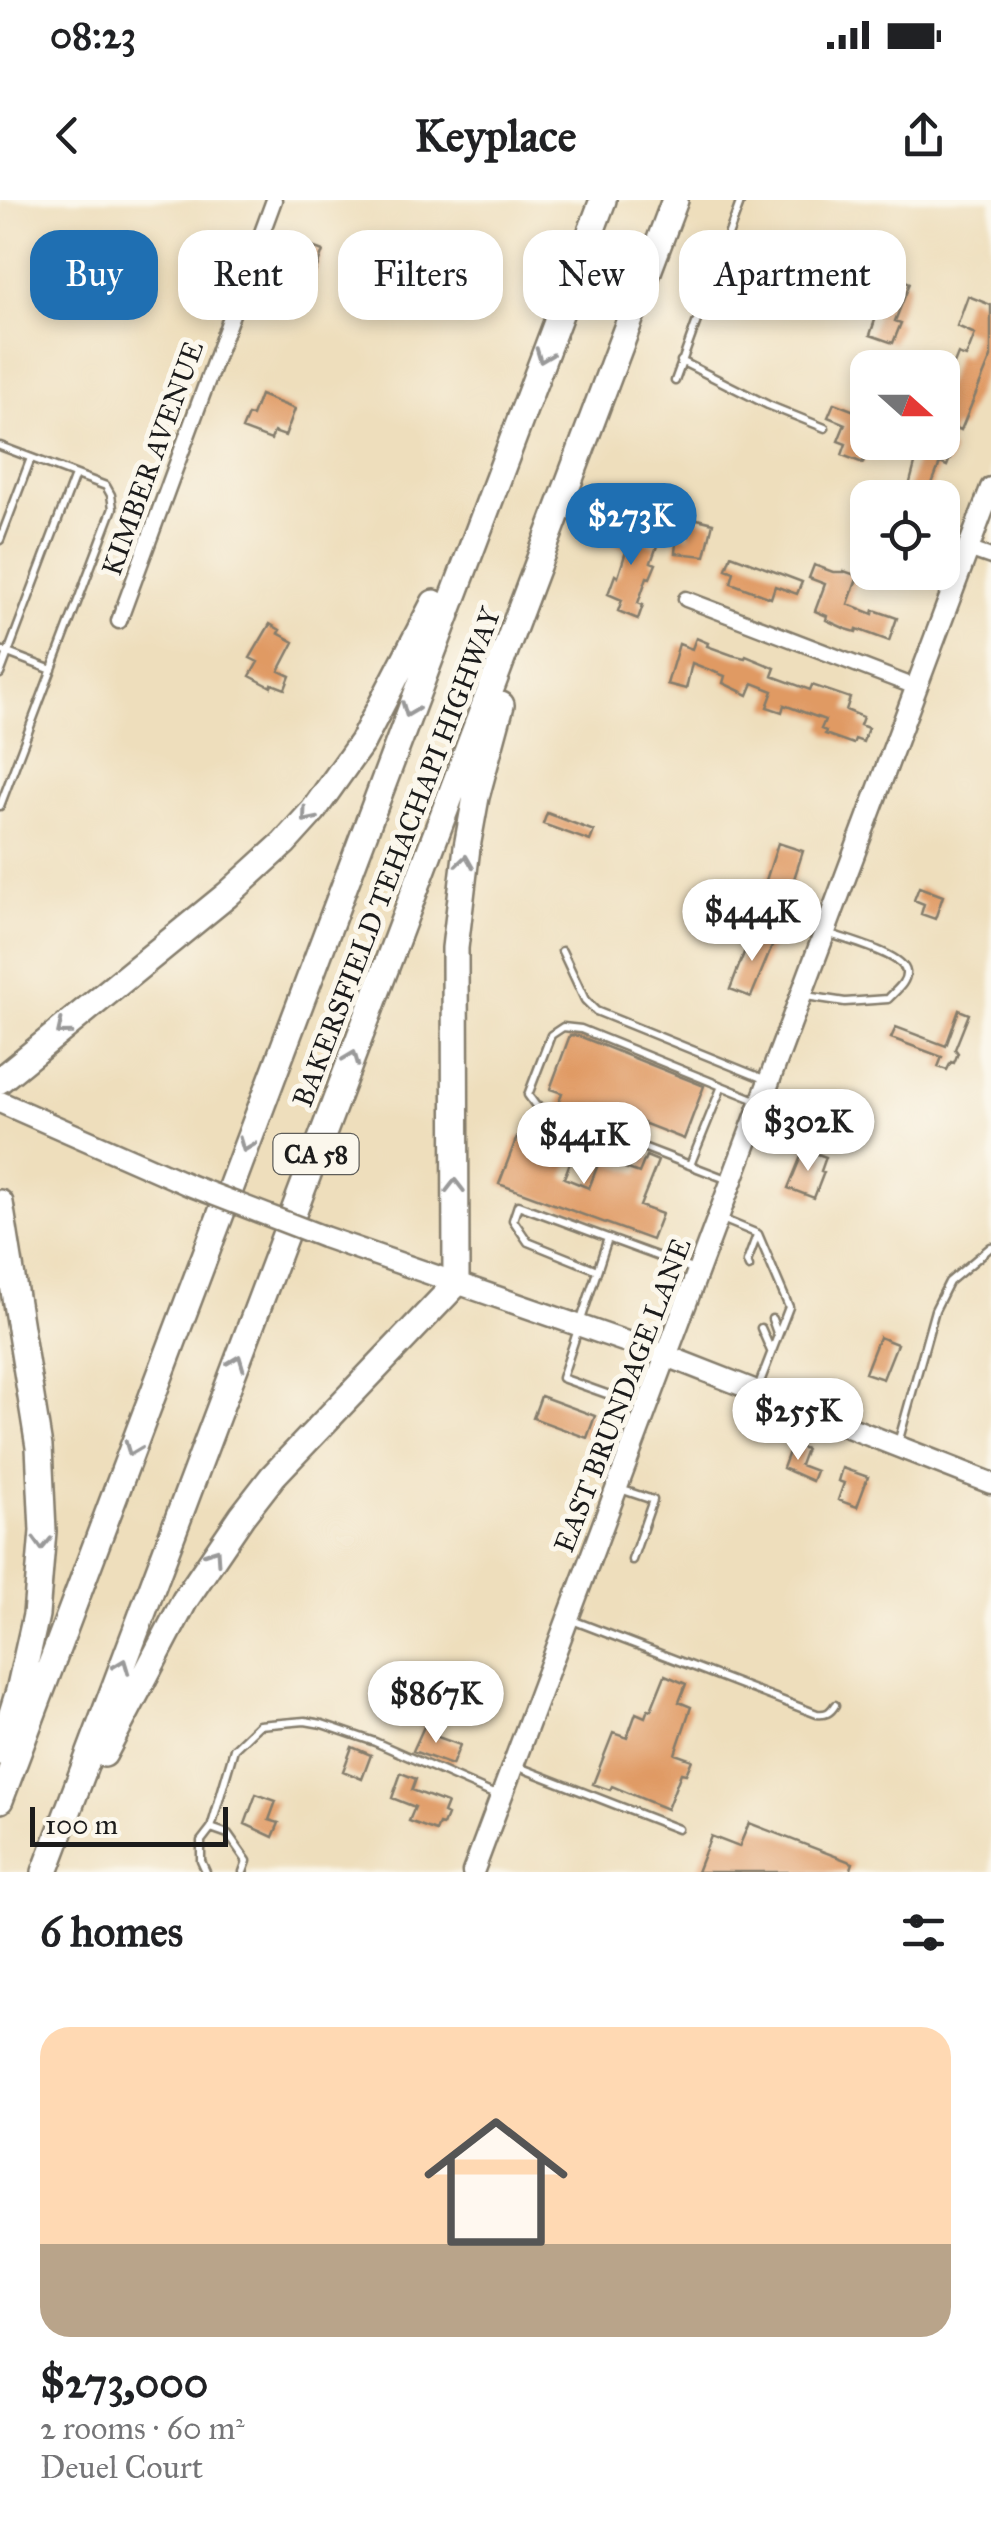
<!DOCTYPE html>
<html lang="en">
<head>
<meta charset="utf-8">
<style>
	:root { --surface:#fff; --page:#f6f6f6; --text:#202124; --muted:#757577; --accent:#1f6fb2 }
	body { margin:0; font-family:"IM FELL Great Primer",serif; background:var(--page); color:var(--text); height:100vh; display:flex; flex-direction:column; font-size:38px; white-space:nowrap }
	* { box-sizing:border-box; margin:0 }
	p { font-size:32px; color:var(--muted) }
	.icon { flex:none; width:55px; height:55px; fill:none; stroke:currentColor; stroke-width:2; stroke-linecap:round; stroke-linejoin:round }
	.map { position:relative; height:1672px; overflow:hidden }
	.details { display:flex; flex-direction:column; background:var(--surface); flex:1 }
	.details>* { flex:none }
	.banner { position:absolute; left:30px; top:30px; width:932px; height:90px; display:flex; gap:20px }
	.needle { width:65px; rotate:111deg }
	.fabs { position:absolute; left:850px; top:150px; display:grid; gap:20px }
	.fabs a { display:grid; place-items:center; width:110px; height:110px; border-radius:20px; background:var(--surface); box-shadow:0 5px 15px #0003; font-size:50px }
	.scale { position:absolute; left:30px; bottom:25px; width:198px; box-sizing:border-box; padding-left:10px; border:5px solid #1c1c1c; border-top:0; font-size:28px; line-height:35px; white-space:nowrap; color:#1c1c1c; -webkit-text-stroke:8px #fbf7ec; paint-order:stroke }
	.price { position:absolute; translate:-50% -85px; padding:0 22px; border-radius:35px; background:#fff; color:#222; font-size:32px; line-height:65px; filter:drop-shadow(0 2px 5px #0008) }
	.price::after { content:''; position:absolute; left:50%; top:60px; width:30px; height:22px; margin-left:-15px; background:inherit; clip-path:polygon(0 0,100% 0,50% 100%) }
	.price.selected { background:var(--accent); color:#fff }
	ul { padding:0; list-style:none }
	li { display:grid; align-content:center; gap:20px; height:530px; padding:0 40px }
	li span { display:grid; place-items:center; height:310px; border-radius:30px; color:#555 }
	li>.icon { margin-inline-start:auto }
	span .icon { width:180px; height:180px; fill:#fffc; stroke-width:1 }
	li b { font-size:42px }
	h2 { display:flex; justify-content:space-between; align-items:center; height:120px; padding:0 40px; font-size:42px }
	.tag { padding:0 35px; border-radius:30px; background:var(--surface); box-shadow:0 5px 15px #0003; font-size:35px; line-height:90px }
	.tag.selected { background:var(--accent); color:#fff }
	.status { display:flex; justify-content:space-between; align-items:center; height:70px; padding:0 50px; background:var(--surface); direction:ltr }
	.status svg { height:28px; fill:currentColor }
	header { display:flex; justify-content:space-between; align-items:center; height:130px; padding:0 40px; background:var(--surface); font-size:45px; font-weight:700 }
	.map>svg:first-child { display:block }
	.building { fill:#e09a64 }
	.lines { fill:none; stroke-linecap:round; stroke-linejoin:round }
	.service-casing { stroke:#857d6c; stroke-width:11 }
	.minor-casing { stroke:#857d6c; stroke-width:19 }
	.secondary-casing { stroke:#857d6c; stroke-width:25 }
	.motorway-casing { stroke:#857d6c; stroke-width:30 }
	.service { stroke:#fff; stroke-width:6 }
	.minor { stroke:#fff; stroke-width:14 }
	.secondary { stroke:#fff; stroke-width:20 }
	.motorway { stroke:#fff; stroke-width:25 }
	.secondary-bridge-casing { stroke:#857d6c; stroke-width:25; stroke-linecap:butt }
	.secondary-bridge { stroke:#fff; stroke-width:20 }
	.oneway { stroke:#999 }
	.labels { text-anchor:middle; stroke-width:10; stroke-linejoin:round; paint-order:stroke }
	.shield { fill:#fbf7ec; stroke:#5f5e5a; stroke-width:2.5 }
	.shield-label { font-size:25px; font-weight:bold; fill:#1c1c1c }
	.street-label { font-size:28px; fill:#1c1c1c; stroke:#fbf7ec }
</style>
</head>
<body>
<div class="status"><b>08:23</b><svg viewBox="0 0 49 12"><path d="M0 12V9h3v3zM5 12V6h3v6zM10 12V3h3v9zM15 12V0h3v12zM26 1h20v11H26zM47 4h2v5h-2z"/></svg></div>
<header><svg class="icon" aria-label="back" viewBox="0 0 24 24"><path d="M15 5l-7 7 7 7"/></svg>Keyplace<svg class="icon" aria-label="share" viewBox="0 0 24 24"><path d="M12 15V3M7 8l5-5 5 5M5 13v7h14v-7"/></svg></header>
<div class="map">
<svg width="991" height="1672" viewBox="0 0 991 1672">
	<rect width="100%" height="100%" fill="#fbf7ec"/>
	<filter id="ink" filterUnits="userSpaceOnUse"><feTurbulence type="fractalNoise" baseFrequency=".01" numOctaves="2"/><feDisplacementMap in="SourceGraphic" scale="20" xChannelSelector="R" yChannelSelector="G"/><feConvolveMatrix kernelMatrix="1 2 1 2 8 2 1 2 1" color-interpolation-filters="sRGB"/></filter>
	<filter id="wash" filterUnits="userSpaceOnUse"><feTurbulence type="fractalNoise" baseFrequency=".0048" numOctaves="4" result="noise"/><feDisplacementMap in="SourceGraphic" scale="40" xChannelSelector="R" yChannelSelector="G"/><feGaussianBlur stdDeviation="2.25" result="paint"/><feColorMatrix in="noise" values="0 0 0 0 0 0 0 0 0 0 0 0 0 0 0 0 0 1.4 0 .05"/><feComposite in="paint" operator="in"/></filter>
	<g filter="url(#wash)">
		<rect width="100%" height="100%" fill="#eedebc"/>
		<g id="blocks">
			<path class="building" d="M293 40 323 51 309 89 296 84 291 96 275 90Z
				M890 75 910 83 895 121 901 123 893 143 870 135Z
				M968 96 991 105V157L961 230 954 227 946 248 953 251 947 266 940 263 930 289 949 298H917L907 294 916 260 912 259 918 242 931 243 942 247V194L958 154 966 157 975 134 957 126Z
				M260 195 295 209 285 236 274 232 271 240 242 229 248 215 252 216Z
				M834 203 865 215 856 239 868 244 863 263 842 255 846 244 838 241 845 224 828 217Z
				M617 318 637 325 633 337 657 346 651 362 656 364 650 378 647 377 638 403 643 405 638 419 618 411 622 400 608 394 615 375 618 377 627 348 609 341Z
				M693 318 713 323 705 356 675 353 677 334 689 336Z
				M731 355 802 382 797 394 775 386 771 398 731 383 734 372 726 369Z
				M814 365 833 372H844V371L858 376 848 404 873 414 874 410 897 418 889 441 857 429 856 432 846 429 826 420 827 416 815 411 825 384 809 378Z
				M270 424 280 430 278 433 294 442 279 471 290 476 285 489 272 484 271 487 250 476 258 462 250 458Z
				M696 438 708 443 707 446 732 455 745 458 746 456 775 468 772 476 810 490 812 485 850 498 846 510 863 517 860 525 868 528 863 542 855 539 853 544 825 534 826 531 821 529 825 520 784 505 782 512 767 507 773 491 753 483 748 495 723 483 725 476 692 463 686 489 667 484 679 444 692 449Z
				M547 613 594 631 590 641 543 624Z
				M778 643 803 651 784 710 759 702Z
				M919 687 943 696 935 719 921 714 924 704 914 700Z
				M752 732 774 741 751 797 730 789Z
				M959 810 969 814 955 849 958 853 954 863 951 862 947 870 938 867 942 857 891 838 896 827 946 846Z
				M570 835 579 836 704 886 684 939 595 904 590 916 558 904 562 893 550 889Z
				M817 899 845 908 835 934 808 923Z
				M517 937 560 954 564 943 576 947 564 978 589 988 600 959 639 973 646 956 658 961 640 1006 662 1014 652 1040 499 984Z
				M804 949 826 957 821 971 824 972 814 998 788 988Z
				M879 1137 897 1144 883 1179 865 1173Z
				M541 1196 595 1216 587 1238 533 1218Z
				M792 1244 806 1249 800 1265 816 1271 812 1281 783 1268Z
				M842 1268 868 1277 857 1307 838 1300 844 1283 838 1281Z
				M665 1475 686 1484 679 1502 691 1507 675 1554 692 1560 686 1574 681 1573 667 1609 612 1586 610 1590 593 1584 613 1533 627 1538 636 1513 645 1517 648 1509 651 1510Z
				M426 1522 438 1527 435 1536 460 1545 452 1565 413 1551Z
				M352 1547 371 1555 362 1579 343 1571Z
				M401 1573 416 1579 412 1590 447 1603 443 1613 447 1615 443 1625 439 1624 436 1631 409 1621 415 1607 392 1598Z
				M256 1594 276 1601 269 1620 279 1623 273 1637 245 1624Z
				M749 1623 853 1663 850 1672H697L711 1636 739 1647Z"/>
		</g>
	</g>
	<g filter="url(#ink)">
		<use href="#blocks" fill-opacity="0" stroke="#857d6c" stroke-width="2.5"/>
		<g class="lines">
			<defs>
				<path id="service" d="M681 161 768 205 825 228
					M675 181 741 0
					M0 246 106 286 111 295 113 308 0 606
					M0 340 31 258
					M0 450 52 470
					M0 474 75 275
					M562 751 585 800 596 811 764 879
					M806 796 845 802 888 799C895 791 907 783 906 772 904 754 843 739 827 733
					M690 965 722 886
					M726 979 536 906 528 895 551 835 563 827 581 829 756 900
					M722 1019 758 1034 789 1107 757 1190
					M608 1038 562 1178 643 1207
					M749 1067 747 1062 757 1035
					M597 1070 528 1042 513 1020 518 1005 692 1069
					M772 1119 777 1133
					M761 1128 771 1151
					M898 1243 935 1110 949 1082 991 1047
					M623 1290 653 1300 632 1360
					M572 1420 817 1514C826 1515 830 1513 835 1505
					M516 1566 678 1629
					M211 1628 228 1634 247 1661 243 1672
					M206 1672 201 1661V1641L211 1628 234 1549 259 1525 305 1521 322 1524 375 1542 500 1597"/>
				<path id="minor" d="M968 349 991 357
					M686 399 918 488
					M119 421 274 0"/>
				<path id="secondary" d="M0 902 189 985
					M324 1037 667 1156 991 1283
					M473 1672 991 288"/>
				<path id="motorway" d="M0 880 227 695 284 643 313 611 362 542 434 403
					M0 1003 39 1247 43 1331 36 1415 19 1491 0 1552
					M104 1554 185 1400 242 1316 273 1276 456 1084 455 748 467 647 476 597 501 505
					M0 1600 603 0
					M45 1672 675 0"/>
			</defs>
			<use href="#service" class="service-casing"/>
			<use href="#minor" class="minor-casing"/>
			<use href="#secondary" class="secondary-casing"/>
			<use href="#motorway" class="motorway-casing"/>
			<use href="#service" class="service"/>
			<use href="#minor" class="minor"/>
			<use href="#secondary" class="secondary"/>
			<use href="#motorway" class="motorway"/>
			<defs>
				<path id="secondary-bridge" d="M189 985 324 1037"/>
			</defs>
			<use href="#secondary-bridge" class="secondary-bridge-casing"/>
			<use href="#secondary-bridge" class="secondary-bridge"/>
		</g>
		<defs><path id="oneway-chevron" d="M-2-3.5L2.5 0L-2 3.5" fill="none" stroke-width="1.6" stroke-linecap="round" stroke-linejoin="round" transform="scale(2.5)"/></defs>
		<g class="oneway">
			<use href="#oneway-chevron" transform="translate(543 156) rotate(111)"/>
			<use href="#oneway-chevron" transform="translate(409 510) rotate(111)"/>
			<use href="#oneway-chevron" transform="translate(308 616) rotate(130)"/>
			<use href="#oneway-chevron" transform="translate(465 662) rotate(-82)"/>
			<use href="#oneway-chevron" transform="translate(63 829) rotate(141)"/>
			<use href="#oneway-chevron" transform="translate(352 858) rotate(-69)"/>
			<use href="#oneway-chevron" transform="translate(246 945) rotate(111)"/>
			<use href="#oneway-chevron" transform="translate(455 986) rotate(-90)"/>
			<use href="#oneway-chevron" transform="translate(237 1162) rotate(-69)"/>
			<use href="#oneway-chevron" transform="translate(132 1249) rotate(111)"/>
			<use href="#oneway-chevron" transform="translate(42 1343) rotate(92)"/>
			<use href="#oneway-chevron" transform="translate(214 1355) rotate(-56)"/>
			<use href="#oneway-chevron" transform="translate(122 1466) rotate(-69)"/>
		</g>
	</g>
	<g class="labels">
		<rect class="shield" x="273.5" y="934" width="85" height="40" rx="8"/>
		<g class="shield-label">
			<text x="316" y="963">CA 58</text>
		</g>
		<g class="street-label">
			<text transform="translate(152 258) rotate(-70)" y="10">KIMBER AVENUE</text>
			<text transform="translate(396 657) rotate(-69)" y="10">BAKERSFIELD TEHACHAPI HIGHWAY</text>
			<text transform="translate(622 1195) rotate(-69)" y="10">EAST BRUNDAGE LANE</text>
		</g>
	</g>
</svg>
<div class="fabs">
<a><svg class="needle" viewBox="-14 -14 28 28"><path d="M0-13l5 13h-10z" fill="#e53935"/><path d="M0 13l5-13h-10z" fill="#757577"/></svg></a>
<a><svg class="icon" aria-label="locate" viewBox="0 0 24 24"><circle cx="12" cy="12" r="6"/><path d="M12 2v4M12 18v4M2 12h4M18 12h4"/></svg></a>
</div>
<div class="scale">100 m</div>
<b class="price selected" style="left:631px;top:368px">$273K</b>
<b class="price" style="left:752px;top:764px">$444K</b>
<b class="price" style="left:808px;top:974px">$302K</b>
<b class="price" style="left:584px;top:987px">$441K</b>
<b class="price" style="left:798px;top:1263px">$255K</b>
<b class="price" style="left:436px;top:1546px">$867K</b>
<div class="banner">
<a class="tag selected">Buy</a>
<a class="tag">Rent</a>
<a class="tag">Filters</a>
<a class="tag">New</a>
<a class="tag">Apartment</a>
</div>
</div>
<section class="details">
<h2>6 homes<svg class="icon" aria-label="filters" viewBox="0 0 24 24"><path d="M4 7h16M4 17h16"/><circle cx="9" cy="7" r="2"/><circle cx="15" cy="17" r="2"/></svg></h2>
<ul>
<li><span style="background:linear-gradient(#ffd9b3 70%,#b9a48a 0)"><svg class="icon" aria-label="home" viewBox="0 0 24 24"><path d="M3 11l9-7 9 7M6 9v11h12V9"/></svg></span><div><b>$273,000</b><p>2 rooms · 60 m²</p><p>Deuel Court</p></div></li>
</ul>
</section>
</body>
</html>
